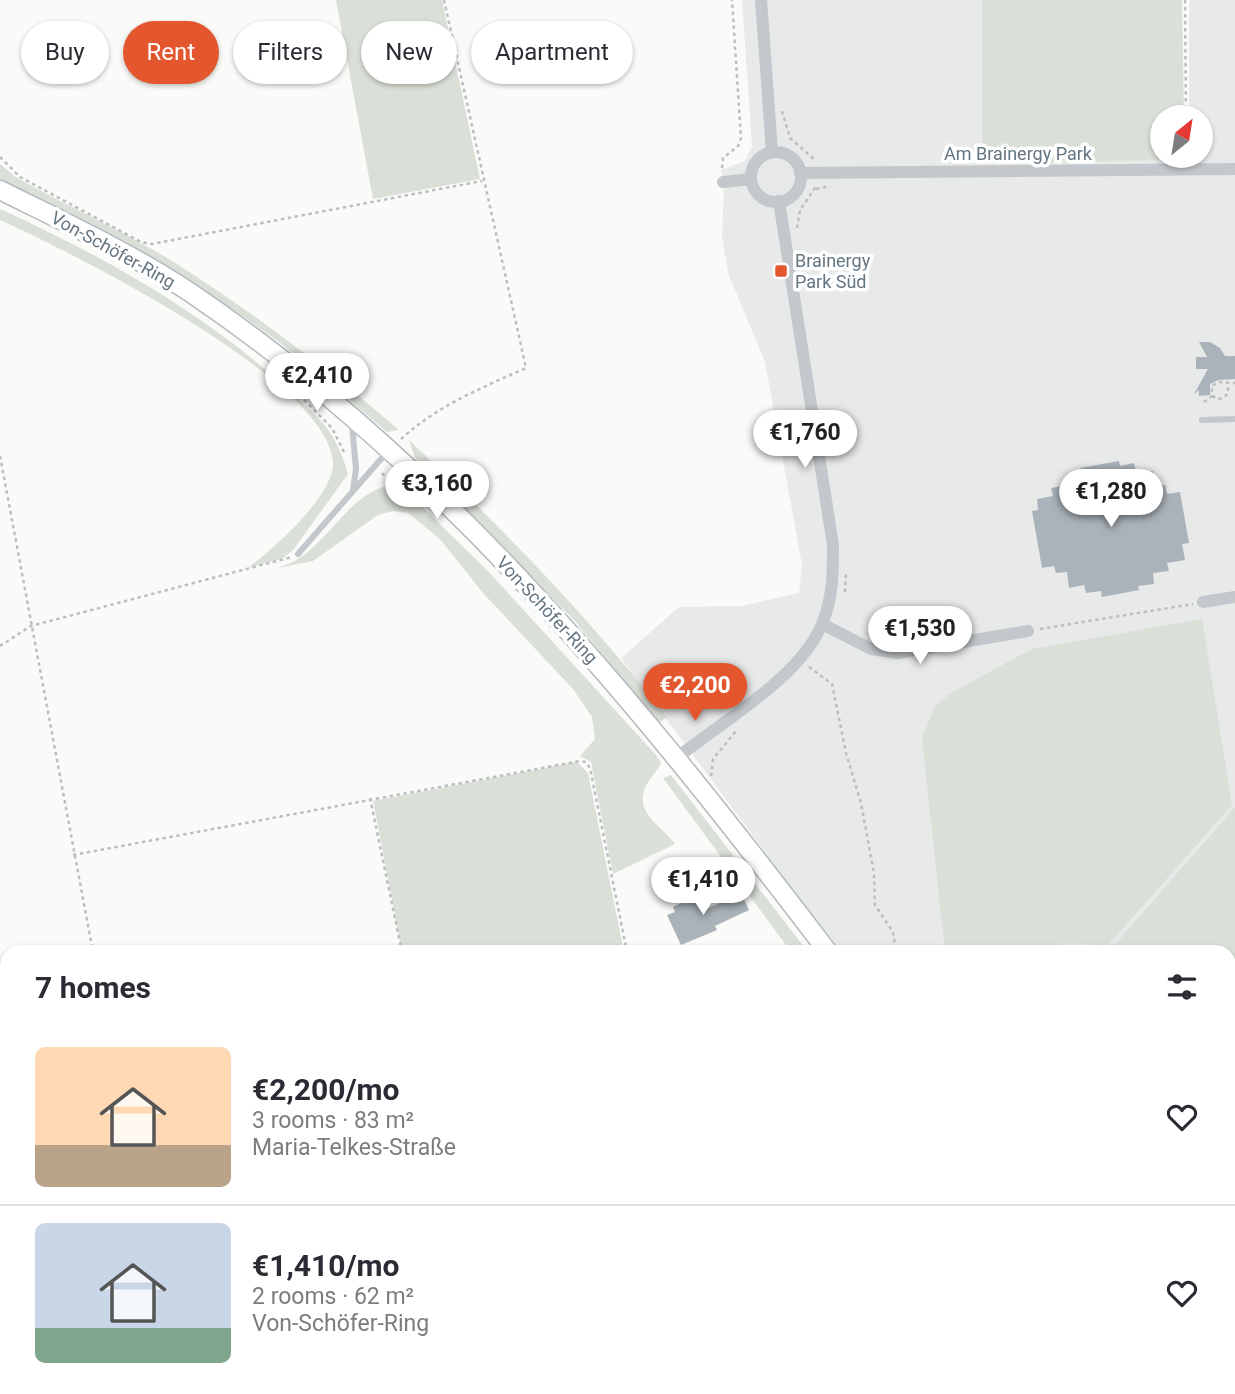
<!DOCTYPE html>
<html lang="en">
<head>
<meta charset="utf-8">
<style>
	:root { --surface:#fff; --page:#f2f2f3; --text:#2b2b33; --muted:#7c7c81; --line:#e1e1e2; --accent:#e4572e }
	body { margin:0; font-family:Roboto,sans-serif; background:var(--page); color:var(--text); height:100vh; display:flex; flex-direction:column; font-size:26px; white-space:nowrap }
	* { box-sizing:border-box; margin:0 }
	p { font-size:23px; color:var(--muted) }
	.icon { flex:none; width:38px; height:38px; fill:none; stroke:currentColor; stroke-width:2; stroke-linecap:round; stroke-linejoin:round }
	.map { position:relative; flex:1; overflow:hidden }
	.details { position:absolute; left:0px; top:945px; width:1236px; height:450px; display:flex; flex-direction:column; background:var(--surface); border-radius:21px 21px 0 0; box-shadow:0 2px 5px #0004 }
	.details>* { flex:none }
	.banner { position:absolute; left:21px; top:21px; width:700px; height:63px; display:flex; gap:14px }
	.needle { width:46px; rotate:30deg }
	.fabs { position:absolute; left:1150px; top:105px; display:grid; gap:14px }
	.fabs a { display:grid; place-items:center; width:63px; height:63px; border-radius:50%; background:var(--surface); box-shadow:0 2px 5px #0004; font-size:35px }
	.price { position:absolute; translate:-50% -60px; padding:0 16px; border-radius:24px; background:#fff; color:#222; font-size:23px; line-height:46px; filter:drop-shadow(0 2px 4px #0008) }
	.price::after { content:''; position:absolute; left:50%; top:42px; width:21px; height:16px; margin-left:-10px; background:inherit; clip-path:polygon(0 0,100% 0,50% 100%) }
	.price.selected { background:var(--accent); color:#fff }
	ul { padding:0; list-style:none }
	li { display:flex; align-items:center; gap:21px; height:175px; padding:0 35px }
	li+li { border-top:2px solid var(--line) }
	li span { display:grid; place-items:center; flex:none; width:196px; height:140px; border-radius:10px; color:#555 }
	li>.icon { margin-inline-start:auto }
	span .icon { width:84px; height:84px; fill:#fffc; stroke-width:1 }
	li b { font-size:30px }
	h2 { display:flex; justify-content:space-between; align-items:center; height:84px; padding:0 35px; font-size:30px }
	.chip { padding:0 24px; border-radius:32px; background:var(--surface); box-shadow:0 2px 5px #0004; font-size:24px; line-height:63px }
	.chip.selected { background:var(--accent); color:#fff }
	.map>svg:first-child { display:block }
	.built { fill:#e8e9e9 }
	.green { fill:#dadfd7 }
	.building { fill:#aab3b9 }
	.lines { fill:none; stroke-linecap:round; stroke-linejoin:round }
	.secondary-casing { stroke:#b3babf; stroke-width:21 }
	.path { stroke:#bbbfc2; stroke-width:2.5; stroke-dasharray:3.5 3.5; stroke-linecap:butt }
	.service { stroke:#c3c8cc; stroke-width:6 }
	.minor { stroke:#c3c8cc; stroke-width:12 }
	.secondary { stroke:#fff; stroke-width:18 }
	.poi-dot { fill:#e4572e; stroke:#fff; stroke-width:2.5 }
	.labels { text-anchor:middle; stroke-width:7; stroke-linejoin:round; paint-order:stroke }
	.street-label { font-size:18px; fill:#657683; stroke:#fff }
	.poi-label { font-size:18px; fill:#657683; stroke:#fff; text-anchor:start }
</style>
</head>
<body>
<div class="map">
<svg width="1235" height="1394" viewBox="0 0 1235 1394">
	<rect width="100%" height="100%" fill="#fafaf8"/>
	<path class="built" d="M742 0H982V162L1185 160H1189V156H1200V117H1189V0H1235V807L1110 950 839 952 621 658 679 607 741 606 799 593 802 565 765 362 728 273 722 236 724 186 721 170 745 161 752 146Z"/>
	<path class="green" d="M336 0H442L480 179 373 199Z
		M982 0H1182L1184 117H1162V156H1185V160L982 163Z
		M0 164 17 178C68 206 123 231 172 261 253 312 326 368 399 430L387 432C352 402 317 371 280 343 194 278 98 226 0 180Z
		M0 209C101 255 201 311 283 385 301 401 322 418 334 439 340 450 345 463 348 474L293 550 283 558 248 568C273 549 335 495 333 462 328 380 71 252 0 220Z
		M409 440C501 527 589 617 667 717L659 723 574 620 415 458Z
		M387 486 417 502 486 569 656 755 661 763C657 772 649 778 645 788 635 815 662 825 675 844L613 874 591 762 580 756 595 739 592 717 573 689 483 593 440 539 408 513 393 511 378 515 313 561 278 568C284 565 292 563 298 559 329 540 351 494 387 486Z
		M1202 619 1232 805 1108 945 1059 943V952H945L922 738 935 707 949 694 1032 649Z
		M577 762 588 773 624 952H402L373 801Z
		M671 775 808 952H791L663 778Z
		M1235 807V1096L1229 1101 1228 952H1064V948L1110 950Z
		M476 1388H592L594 1394H476Z"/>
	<path class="building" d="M1199 342H1210L1220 348 1225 356H1235V379L1218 380 1210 384V395L1199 396V390L1194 394 1208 369H1196V357H1207Z
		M1119 461 1120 466 1134 463 1136 474 1153 471 1156 486 1165 485 1167 494 1180 492 1189 543 1182 544 1185 560 1167 563 1169 571 1153 573 1154 584 1138 586 1139 590 1102 597 1101 591 1086 593 1084 585 1069 588 1067 572 1056 573 1054 566 1042 568 1032 511 1038 510 1037 499 1053 496 1051 488 1068 485 1066 475 1081 472 1080 468Z
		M741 893 749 910 715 926 717 930 681 945 667 915 675 912 673 907 700 894 707 909Z"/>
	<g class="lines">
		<defs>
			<path id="secondary" d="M0 190C64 222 131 253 191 293 447 466 643 709 828 952
				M1228 1351 1235 1343
				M1039 1388 1041 1394
				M1192 1394 1198 1388"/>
		</defs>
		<use href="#secondary" class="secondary-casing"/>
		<path class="path" d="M1185 0 1186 117
			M782 111 790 138 816 161
			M0 157 20 177 141 242 152 244 482 181
			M722 168 723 158 738 146 741 138 732 0
			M816 189 830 186
			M797 228 800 210 817 185
			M294 390 332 428 344 452
			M1212 396 1220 399 1228 394V384
			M1204 402 1212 396V386L1218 382 1235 383
			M401 439C437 406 481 388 526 368L444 0
			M0 456 93 952
			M382 473 391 483 411 493
			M845 592 846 571
			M1040 629 1193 604
			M0 646 31 626 292 557
			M809 667 832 684 846 753 861 803 874 873 875 905 893 932 895 945 892 952
			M711 776 713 759 736 731
			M370 798 402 952
			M73 855 580 761 586 762 590 768 627 952
			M1228 1330 1235 1322
			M175 1388 176 1394
			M283 1394 288 1388
			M1172 1394 1178 1388"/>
		<path class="service" d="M1202 420 1235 419
			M352 424 356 469 353 490
			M298 554 388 451
			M732 1388 736 1394
			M690 1394 701 1388"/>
		<path class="minor" d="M761 0 772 152
			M751 177a25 25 0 1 1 50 0a25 25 0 1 1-50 0Z
			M800 173 1235 169
			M723 182 751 179
			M1203 602 1235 597
			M822 624 871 649 898 653 1028 631
			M677 758C722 721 800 678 822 624 833 598 833 573 833 545L779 201
			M941 1388 942 1394"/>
		<use href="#secondary" class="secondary"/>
	</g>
	<rect class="poi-dot" x="774" y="264" width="14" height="14" rx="3.5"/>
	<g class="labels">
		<g class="street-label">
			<text x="1018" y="160">Am Brainergy Park</text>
			<text transform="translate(113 250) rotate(29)" y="6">Von-Schöfer-Ring</text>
			<text transform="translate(547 610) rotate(47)" y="6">Von-Schöfer-Ring</text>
		</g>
		<g class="poi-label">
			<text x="795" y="267">Brainergy<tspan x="795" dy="21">Park Süd</tspan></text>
		</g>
	</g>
</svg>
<div class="fabs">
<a><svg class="needle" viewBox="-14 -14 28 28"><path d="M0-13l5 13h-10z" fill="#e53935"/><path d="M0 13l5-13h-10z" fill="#7c7c81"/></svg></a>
</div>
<b class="price" style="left:317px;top:413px">€2,410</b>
<b class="price" style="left:805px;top:470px">€1,760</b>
<b class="price" style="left:437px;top:521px">€3,160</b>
<b class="price" style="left:1111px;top:529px">€1,280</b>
<b class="price" style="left:920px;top:666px">€1,530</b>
<b class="price selected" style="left:695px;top:723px">€2,200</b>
<b class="price" style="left:703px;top:917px">€1,410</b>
<div class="banner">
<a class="chip">Buy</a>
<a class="chip selected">Rent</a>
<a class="chip">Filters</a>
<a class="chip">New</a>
<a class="chip">Apartment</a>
</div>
<section class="details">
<h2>7 homes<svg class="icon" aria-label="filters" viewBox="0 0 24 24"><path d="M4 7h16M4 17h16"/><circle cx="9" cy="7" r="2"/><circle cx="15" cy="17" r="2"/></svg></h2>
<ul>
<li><span style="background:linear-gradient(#ffd9b3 70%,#b9a48a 0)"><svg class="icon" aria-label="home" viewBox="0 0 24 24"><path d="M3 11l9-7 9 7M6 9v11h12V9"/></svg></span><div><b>€2,200/mo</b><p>3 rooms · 83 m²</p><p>Maria-Telkes-Straße</p></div><svg class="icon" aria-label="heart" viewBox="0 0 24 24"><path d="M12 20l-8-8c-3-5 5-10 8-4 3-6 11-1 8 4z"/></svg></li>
<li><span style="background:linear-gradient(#c9d6e8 75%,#7fa58c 0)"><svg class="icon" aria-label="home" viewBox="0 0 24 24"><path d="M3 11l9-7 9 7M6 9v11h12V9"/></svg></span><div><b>€1,410/mo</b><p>2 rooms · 62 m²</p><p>Von-Schöfer-Ring</p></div><svg class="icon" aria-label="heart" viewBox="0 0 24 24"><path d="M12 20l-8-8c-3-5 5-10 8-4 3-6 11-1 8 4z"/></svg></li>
</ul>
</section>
</div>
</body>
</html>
